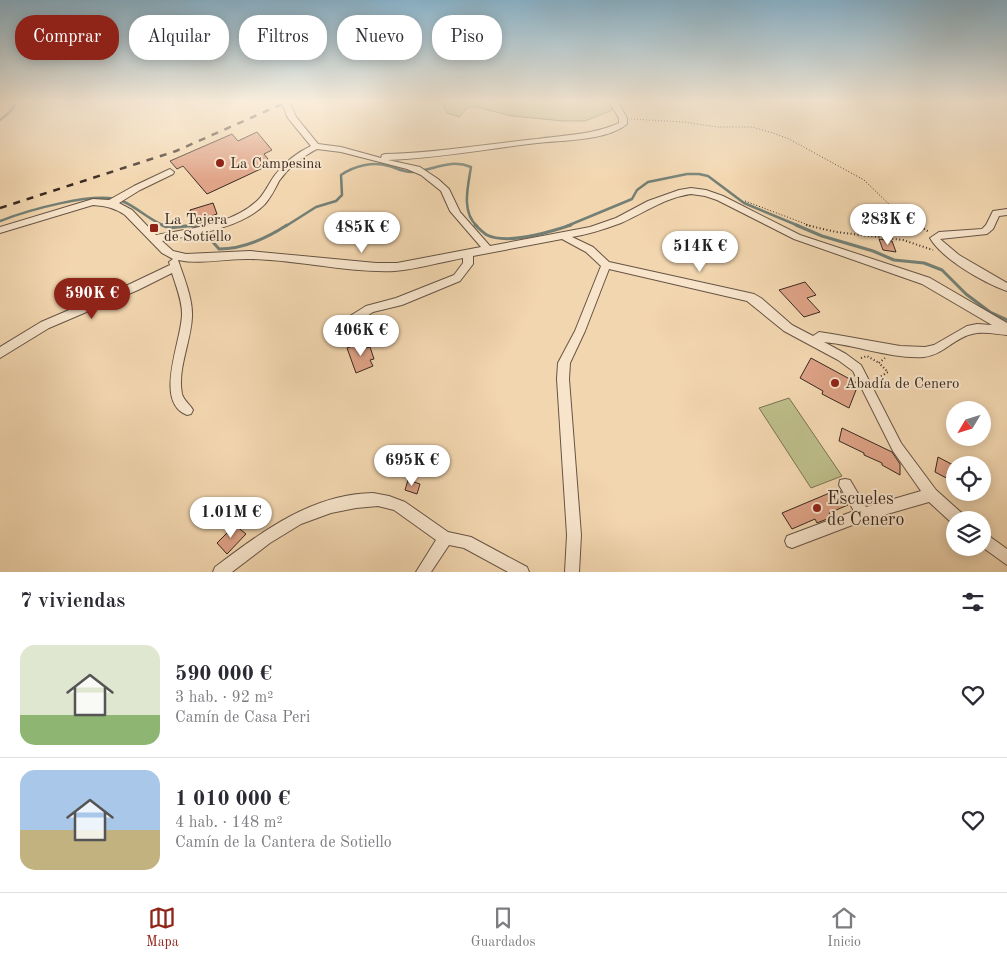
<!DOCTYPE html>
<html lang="es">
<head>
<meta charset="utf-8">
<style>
	:root { --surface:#fff; --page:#f2f2f3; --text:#2b2b33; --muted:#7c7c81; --line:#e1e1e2; --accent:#8f2418 }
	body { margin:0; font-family:"Old Standard TT",serif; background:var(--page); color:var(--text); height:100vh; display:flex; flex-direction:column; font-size:19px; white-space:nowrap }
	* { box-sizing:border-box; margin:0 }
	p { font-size:16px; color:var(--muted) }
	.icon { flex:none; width:28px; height:28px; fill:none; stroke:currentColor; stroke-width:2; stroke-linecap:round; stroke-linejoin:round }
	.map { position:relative; height:572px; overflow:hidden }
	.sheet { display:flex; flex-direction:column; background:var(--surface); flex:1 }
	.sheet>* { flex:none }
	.hud { position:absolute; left:15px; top:15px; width:500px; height:45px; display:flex; gap:10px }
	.needle { width:32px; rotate:232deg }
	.tools { position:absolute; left:946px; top:401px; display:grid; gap:10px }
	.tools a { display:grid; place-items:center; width:45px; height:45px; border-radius:50%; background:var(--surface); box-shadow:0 2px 12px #0003; font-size:25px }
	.price { position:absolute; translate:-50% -42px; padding:0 11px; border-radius:18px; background:#fff; color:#222; font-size:16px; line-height:32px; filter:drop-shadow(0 1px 2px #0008) }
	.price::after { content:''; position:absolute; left:50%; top:30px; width:15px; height:11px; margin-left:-8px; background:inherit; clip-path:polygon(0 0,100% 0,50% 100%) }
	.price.current { background:var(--accent); color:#fff }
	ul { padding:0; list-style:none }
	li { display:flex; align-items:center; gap:15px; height:125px; padding:0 20px }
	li+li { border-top:1px solid var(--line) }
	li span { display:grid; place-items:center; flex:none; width:140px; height:100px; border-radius:15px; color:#555 }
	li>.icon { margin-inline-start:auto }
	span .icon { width:60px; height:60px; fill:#fffc; stroke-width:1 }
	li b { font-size:21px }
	h2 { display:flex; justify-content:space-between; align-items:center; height:60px; padding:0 20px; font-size:21px }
	.chip { padding:0 18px; border-radius:20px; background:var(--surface); box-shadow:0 2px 12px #0003; font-size:18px; line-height:45px }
	.chip.current { background:var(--accent); color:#fff }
	.dock { display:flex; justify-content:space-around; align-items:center; height:70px; border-top:1px solid var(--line); background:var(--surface); font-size:14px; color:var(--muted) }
	.dock a { display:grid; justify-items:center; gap:2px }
	.dock .current { color:var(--accent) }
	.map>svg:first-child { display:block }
	.green { fill:#bdbd89; stroke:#7a7354 }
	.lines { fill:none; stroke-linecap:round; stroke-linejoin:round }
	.stream-far1 { stroke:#737f75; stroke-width:2.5 }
	.stream { stroke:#737f75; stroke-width:3 }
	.building { fill:#dea286; stroke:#382920 }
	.minor-casing { stroke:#665444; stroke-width:2 }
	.path-far1 { stroke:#382920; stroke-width:1; stroke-dasharray:1 2; stroke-linecap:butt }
	.path { stroke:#382920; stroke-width:2; stroke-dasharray:1 2.5; stroke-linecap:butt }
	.minor { fill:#f7e4cb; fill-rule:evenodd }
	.rail { stroke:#382920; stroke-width:2.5; stroke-dasharray:7 7; stroke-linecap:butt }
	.poi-dot { fill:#8f2418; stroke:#f7e4cb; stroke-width:2 }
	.labels { text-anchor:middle; stroke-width:4; stroke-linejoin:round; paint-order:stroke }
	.poi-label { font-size:15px; fill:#382920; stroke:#f7e4cb; text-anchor:start }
	.near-poi-label { font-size:18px; fill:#382920; stroke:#f7e4cb; text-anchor:start }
</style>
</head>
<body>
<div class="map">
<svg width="1007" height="572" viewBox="0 0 1007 572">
	<rect width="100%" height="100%" fill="#f2d6af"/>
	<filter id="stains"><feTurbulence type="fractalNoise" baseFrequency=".004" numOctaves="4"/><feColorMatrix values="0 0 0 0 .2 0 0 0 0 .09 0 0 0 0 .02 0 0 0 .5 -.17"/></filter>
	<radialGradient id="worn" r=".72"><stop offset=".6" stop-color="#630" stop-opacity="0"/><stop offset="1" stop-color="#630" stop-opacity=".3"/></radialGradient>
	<path class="green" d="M441 101H609L613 110 585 121H563L512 116 476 107H468L459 117 447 113Z
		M789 398 842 476 811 488 759 408Z"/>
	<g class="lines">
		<path class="stream-far1" d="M0 120 11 111 17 101
			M0 221C26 211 96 190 122 201 137 207 149 220 165 226
			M184 226H199
			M286 226 316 207 336 201 342 195 341 175C354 166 373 161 389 166 396 168 403 172 411 172 433 171 449 158 471 167 468 186 461 212 477 226
			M567 226 632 199 637 190 648 182 687 174H699L708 176 744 203 799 226"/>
		<path class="stream" d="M162 225 169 228 196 225
			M198 225 219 249C243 249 267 238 287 225
			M475 225C479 228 483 233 487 235 507 245 550 232 571 225
			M796 225 822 236 873 251 894 260 924 263 942 270 966 294 990 312 1007 320"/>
	</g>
	<path class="building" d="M257 132 272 150 264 154 268 159 265 167 207 194 183 166 177 169 170 161 232 134 238 141Z
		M213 203 217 214 194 222 190 210Z
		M879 239 892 241 896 252 883 250Z
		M805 282 816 295 807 298 820 312 804 317 779 290Z
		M364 342 366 348 370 347 374 359 370 360 373 366 356 373 347 348Z
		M811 358 857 383 858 385 849 408 822 394 823 391 800 378Z
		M842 428 892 452 900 464V475L882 465V463L864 455V453L839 441Z
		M938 457 955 466 954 482 935 472Z
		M408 480 420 484 417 494 405 490Z
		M839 489 848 505 829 513 832 517 817 523 815 519 792 529 782 513Z
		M235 525 246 534 227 554 217 543Z"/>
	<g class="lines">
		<defs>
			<path id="minor" d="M281 101H289L296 117 318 144 341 147 381 158 382 155 385 154C436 153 486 144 537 139 565 135 593 135 619 123V118L609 101H617L627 118V124C607 141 563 140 537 143 487 149 438 158 388 160L420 167 438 179 449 189 460 212 490 246 590 227 616 218 648 201 679 190 691 188 706 190 723 196 800 235 930 278 1007 323V335C996 334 983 331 972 334 954 338 943 355 924 357 890 359 857 345 824 342L846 354 861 365 901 443 936 490 964 515 966 520H955L954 525 929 502 863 521 792 548 787 546 785 541 787 536 854 511 839 485 840 480 845 479 850 480 866 507 921 491 893 451 853 371 838 360 784 331 747 301 609 269 585 331 570 363 569 379 581 535 579 572H565L567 535 557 379 558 363 575 331 601 266 586 252 562 239 473 256V264L460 281 402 305 373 312 358 322 352 330 353 335 352 338 348 340 344 338 342 329 350 316 366 306 396 298 454 275 463 263V258C441 262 418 269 395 271 347 273 299 260 251 259 226 258 202 265 178 260 184 278 193 299 192 317 191 342 177 369 182 394 184 401 190 404 193 410L191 414 187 415C153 402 182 340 182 314 182 300 176 286 172 273L138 290 49 328 0 358V347L41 322 130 284 170 265 169 262 173 259 162 253 125 215C115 208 106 206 93 205L0 233V227L93 199 109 200 134 186 170 169 174 172 173 174 140 190 119 203 132 210 156 235C189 229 232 225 258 200 265 193 269 183 275 175 284 163 298 152 311 146L288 118ZM317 149 341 152 407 169 421 175 441 191 450 211 481 247 397 263H376L250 251 186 254 173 251 162 241C193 235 242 228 265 204 271 197 275 189 279 181 288 168 303 156 317 149ZM691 194 705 196 717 200 794 239 922 284 992 325 977 324 967 326 934 345 925 347 900 346 832 334 819 332 813 336 792 325 761 298 754 294 609 262 593 247 572 237C589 234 605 229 621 223 646 212 664 198 691 194Z
				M1007 209V215L999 216 993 229 987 234 940 239 959 255 1007 283V291C984 283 942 259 930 238L939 232 982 229 986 225 993 211Z
				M373 493 389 496 405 502 448 532 471 537 527 567 529 572H508L464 548 449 545 431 572H416L436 540 394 510 378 506 356 508 331 513 301 524 270 543 232 572H213L215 567C262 532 311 494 373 493Z
				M982 531 1007 549V565L982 547Z"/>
		</defs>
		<use href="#minor" class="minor-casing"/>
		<path class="path-far1" d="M631 119 684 122 717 127H752L773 133 789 139 864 180 895 210 920 226
			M745 201 811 226"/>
		<path class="path" d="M806 225 836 232 903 240 933 250
			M918 225 929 232
			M861 358 867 356 879 363
			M875 380 888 372 879 363 885 358"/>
		<use href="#minor" class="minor"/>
		<path class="rail" d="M0 208 176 151 289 101"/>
	</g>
	<linearGradient id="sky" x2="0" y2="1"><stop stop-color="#89b6d0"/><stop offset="0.56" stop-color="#f9eddb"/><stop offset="1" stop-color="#f9eddb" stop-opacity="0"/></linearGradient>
	<rect width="1007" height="181" fill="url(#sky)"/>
	<g class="poi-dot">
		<circle cx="220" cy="163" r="5"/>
		<rect x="149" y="223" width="10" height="10" rx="2.5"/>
		<circle cx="835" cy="383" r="5"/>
		<circle cx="817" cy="508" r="5"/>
	</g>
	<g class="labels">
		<g class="poi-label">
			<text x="230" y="168">La Campesina</text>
			<text x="164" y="224">La Tejera<tspan x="164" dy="17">de Sotiello</tspan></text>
			<text x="845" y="388">Abadía de Cenero</text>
		</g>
		<g class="near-poi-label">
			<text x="827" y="504">Escueles<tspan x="827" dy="21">de Cenero</tspan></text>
		</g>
	</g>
	<rect width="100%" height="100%" filter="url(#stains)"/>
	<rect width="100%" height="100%" fill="url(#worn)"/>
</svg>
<div class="tools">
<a><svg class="needle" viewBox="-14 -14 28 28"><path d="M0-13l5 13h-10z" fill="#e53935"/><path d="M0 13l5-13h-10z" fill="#7c7c81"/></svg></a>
<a><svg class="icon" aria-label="locate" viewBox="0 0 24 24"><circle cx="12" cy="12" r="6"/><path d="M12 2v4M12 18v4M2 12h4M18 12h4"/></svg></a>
<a><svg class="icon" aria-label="layers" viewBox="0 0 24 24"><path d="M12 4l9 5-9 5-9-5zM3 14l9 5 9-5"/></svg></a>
</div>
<b class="price" style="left:888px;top:246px">283K €</b>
<b class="price" style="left:362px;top:254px">485K €</b>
<b class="price" style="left:700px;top:273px">514K €</b>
<b class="price current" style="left:92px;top:320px">590K €</b>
<b class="price" style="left:361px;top:357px">406K €</b>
<b class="price" style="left:412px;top:487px">695K €</b>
<b class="price" style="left:231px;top:539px">1.01M €</b>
<div class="hud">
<a class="chip current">Comprar</a>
<a class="chip">Alquilar</a>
<a class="chip">Filtros</a>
<a class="chip">Nuevo</a>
<a class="chip">Piso</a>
</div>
</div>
<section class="sheet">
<h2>7 viviendas<svg class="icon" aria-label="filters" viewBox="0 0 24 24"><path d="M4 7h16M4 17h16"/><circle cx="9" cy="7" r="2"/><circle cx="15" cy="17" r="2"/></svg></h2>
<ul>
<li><span style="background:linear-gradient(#dfe7d0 70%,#8fb573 0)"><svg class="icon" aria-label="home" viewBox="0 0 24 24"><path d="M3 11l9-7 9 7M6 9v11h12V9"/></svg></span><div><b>590 000 €</b><p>3 hab. · 92 m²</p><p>Camín de Casa Peri</p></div><svg class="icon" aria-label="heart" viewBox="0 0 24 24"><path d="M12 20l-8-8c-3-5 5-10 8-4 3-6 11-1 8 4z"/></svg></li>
<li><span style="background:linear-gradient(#a9c7e8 60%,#c2b280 0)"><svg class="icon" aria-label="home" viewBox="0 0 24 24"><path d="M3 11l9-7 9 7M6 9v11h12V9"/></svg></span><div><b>1 010 000 €</b><p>4 hab. · 148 m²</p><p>Camín de la Cantera de Sotiello</p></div><svg class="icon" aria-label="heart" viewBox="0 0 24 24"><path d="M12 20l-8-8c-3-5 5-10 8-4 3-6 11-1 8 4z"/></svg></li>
</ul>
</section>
<nav class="dock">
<a class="current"><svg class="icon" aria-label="map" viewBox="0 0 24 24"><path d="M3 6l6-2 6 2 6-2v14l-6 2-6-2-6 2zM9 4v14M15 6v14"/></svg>Mapa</a>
<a><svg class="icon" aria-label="saved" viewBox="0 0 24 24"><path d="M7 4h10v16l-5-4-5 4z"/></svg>Guardados</a>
<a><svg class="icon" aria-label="home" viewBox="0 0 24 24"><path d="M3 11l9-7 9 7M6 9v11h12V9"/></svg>Inicio</a>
</nav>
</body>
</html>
